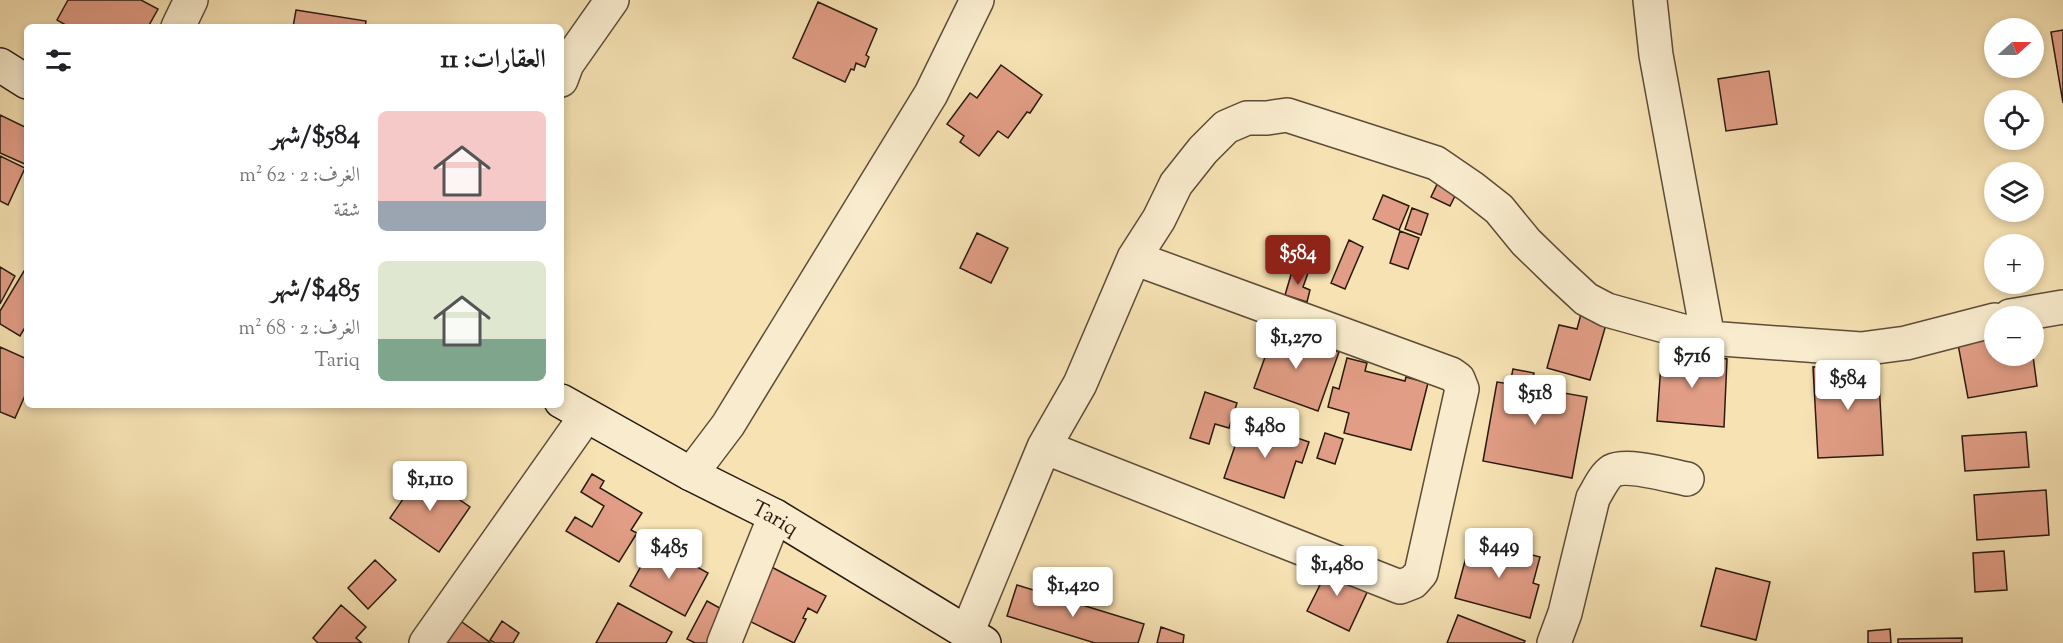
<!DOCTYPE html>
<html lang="ar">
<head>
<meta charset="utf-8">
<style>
	:root { --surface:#fff; --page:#f6f6f6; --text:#202124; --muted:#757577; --accent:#8f2418 }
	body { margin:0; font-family:"Sorts Mill Goudy",Amiri,serif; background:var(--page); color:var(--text); direction:rtl; height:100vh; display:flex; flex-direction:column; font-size:22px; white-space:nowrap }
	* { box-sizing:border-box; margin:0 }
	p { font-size:20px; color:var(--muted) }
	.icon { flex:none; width:33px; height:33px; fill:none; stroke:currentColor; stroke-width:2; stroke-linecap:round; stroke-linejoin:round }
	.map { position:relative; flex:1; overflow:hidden; direction:ltr }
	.sheet { position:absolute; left:24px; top:24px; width:540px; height:384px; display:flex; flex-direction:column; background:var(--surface); border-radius:9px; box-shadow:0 3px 9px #0003; direction:rtl }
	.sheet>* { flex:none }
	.needle { width:39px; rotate:69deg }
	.controls { position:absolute; left:1984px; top:18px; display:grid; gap:12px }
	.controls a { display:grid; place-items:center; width:60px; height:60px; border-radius:50%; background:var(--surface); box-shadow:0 3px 9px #0003; font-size:30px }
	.price { position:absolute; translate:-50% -51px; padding:0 14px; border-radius:6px; background:#fff; color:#222; font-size:20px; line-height:39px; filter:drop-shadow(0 2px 3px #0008) }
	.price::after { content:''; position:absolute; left:50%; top:36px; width:18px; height:14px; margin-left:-9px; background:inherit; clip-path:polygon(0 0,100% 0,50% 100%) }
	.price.active { background:var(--accent); color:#fff }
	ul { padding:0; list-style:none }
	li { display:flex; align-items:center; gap:18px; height:150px; padding:0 18px }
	li span { display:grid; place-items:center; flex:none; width:168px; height:120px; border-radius:9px; color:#555 }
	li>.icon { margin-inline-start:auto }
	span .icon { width:72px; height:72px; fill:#fffc; stroke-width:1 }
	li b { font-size:26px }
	h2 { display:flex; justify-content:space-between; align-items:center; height:72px; padding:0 18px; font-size:26px }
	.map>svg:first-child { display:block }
	.building { fill:#e19d85; stroke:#291a0f; stroke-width:1.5 }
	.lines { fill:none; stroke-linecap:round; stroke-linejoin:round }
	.minor-casing { stroke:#5c4c38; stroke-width:36 }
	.secondary-casing { stroke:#291a0f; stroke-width:36 }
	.minor { stroke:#f9ecce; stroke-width:33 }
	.secondary { stroke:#f9ecce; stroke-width:33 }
	.labels { text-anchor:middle; stroke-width:4.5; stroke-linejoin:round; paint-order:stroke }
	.street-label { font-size:22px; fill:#291a0f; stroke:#f9ecce }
</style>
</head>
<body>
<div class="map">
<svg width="2063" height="643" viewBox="0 0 2063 643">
	<rect width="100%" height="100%" fill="#f6e2b3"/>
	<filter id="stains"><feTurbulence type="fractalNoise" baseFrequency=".00333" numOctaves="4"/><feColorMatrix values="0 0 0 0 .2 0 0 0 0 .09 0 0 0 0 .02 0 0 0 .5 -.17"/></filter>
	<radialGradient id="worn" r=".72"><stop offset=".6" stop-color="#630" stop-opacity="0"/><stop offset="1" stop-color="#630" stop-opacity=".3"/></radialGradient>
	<path class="building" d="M68 0H141L158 9 148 27H69L57 20Z
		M818 2 877 29 866 55 869 57 865 67 856 63 854 70 851 69 845 82 793 58Z
		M296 10 366 21 365 27H293Z
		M2063 30V103L2051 32Z
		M1001 65 1042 95 1030 113 1027 112 1008 138 998 131 979 156 960 142 964 136 947 124 970 93 977 98Z
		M1769 71 1777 124 1726 131 1718 79Z
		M0 115 27 128V165L0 153Z
		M0 156 25 168 8 205 0 201Z
		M1443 172 1462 182 1450 206 1431 197Z
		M1383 195 1409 206 1399 230 1373 219Z
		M1412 208 1428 214 1421 235 1405 229Z
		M1400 231 1419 238 1408 269 1390 263Z
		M977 233 1008 248 991 283 960 268Z
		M1349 240 1363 247 1345 289 1331 283Z
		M1300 245 1315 251 1307 271 1293 265Z
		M0 267 15 276 0 304Z
		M1293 268 1308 273 1303 287 1310 290 1307 302 1285 295Z
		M24 271 27 273V324L20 336 0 324V311Z
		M1581 314 1607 321 1590 380 1547 368 1559 325 1577 329Z
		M1275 329 1339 352 1318 411 1254 388Z
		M1995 334V356H2033L2037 386 1968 398 1957 339Z
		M0 347 27 359V391L15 418 0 412Z
		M1662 349 1727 359 1724 427 1657 421Z
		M1347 358 1367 363 1365 371 1405 381 1406 377 1428 383 1411 450 1344 433 1349 413 1328 407 1333 387 1339 389Z
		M1878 363 1883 455 1818 458 1813 367Z
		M1513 369 1534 373 1533 377 1547 380 1546 390 1587 397 1572 478 1483 461 1497 382 1510 384Z
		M1205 392 1237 403 1229 428 1215 424 1209 444 1190 438Z
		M1244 420 1309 442 1302 463 1296 461 1284 498 1224 478Z
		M2026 432 2029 467 1965 471 1962 436Z
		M1325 433 1343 439 1335 464 1317 458Z
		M421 473 470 507 439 552 390 518Z
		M592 474 604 481 600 488 642 513 631 530 637 533 619 562 566 531 575 517 592 527 604 506 581 492Z
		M2046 490 2049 535 1977 540 1974 495Z
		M1471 539 1540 557 1533 583 1539 585 1530 618 1455 598Z
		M654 543 708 573 685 616 630 586Z
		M2004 551 2007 590 1975 592 1973 553Z
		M375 560 396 580 368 609 348 588Z
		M1321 562 1370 586 1349 631 1307 611 1320 585 1312 582Z
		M766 564 826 596 817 613 808 608 803 618 806 619 794 643 739 616Z
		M1716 568 1770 582 1756 640 1701 626Z
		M1017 585 1144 624 1138 643H1095L1007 616Z
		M707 601 727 612 711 643H695L687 639Z
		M618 603 672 632 666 643H596Z
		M341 605 366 627 356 638 362 643H318L313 638Z
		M1458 615 1525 641 1524 643H1447Z
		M455 617 491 643H437Z
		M502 621 519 633 513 643H495L490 640Z
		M1161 627 1184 635 1183 643H1157Z
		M1890 629 1891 643H1868V631Z
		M1962 638V643H1898V639Z"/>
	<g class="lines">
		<defs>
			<path id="minor" d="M1650 0 1656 55 1708 338
				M178 27 191 0
				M561 80 567 64 612 0
				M2010 316 2063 307
				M1044 447 1400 587 1413 582 1421 573 1462 389 1458 379 1451 374 1134 258
				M691 474 728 425 931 94 977 0
				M967 633 1044 447 1080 384 1134 258 1159 219 1176 184 1203 150 1226 127 1247 118H1267L1287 115 1436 163 1471 187 1499 209 1526 242 1558 273 1586 299 1607 310 1708 338 1861 349 1906 343 1995 320
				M426 643 586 416
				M724 643 775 516
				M1554 643 1565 613 1593 498C1598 490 1604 476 1612 471 1627 463 1671 476 1687 479"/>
			<g id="secondary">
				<path d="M0 65 27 82"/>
				<path id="s1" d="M561 401 691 474 775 516 984 643"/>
			</g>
		</defs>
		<use href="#minor" class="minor-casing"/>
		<use href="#secondary" class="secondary-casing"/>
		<use href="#minor" class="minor"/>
		<use href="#secondary" class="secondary"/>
	</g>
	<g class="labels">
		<g class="street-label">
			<text dy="8" stroke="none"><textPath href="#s1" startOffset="244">Tariq</textPath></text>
		</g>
	</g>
	<rect width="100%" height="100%" filter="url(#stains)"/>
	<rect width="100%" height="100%" fill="url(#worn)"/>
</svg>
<div class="controls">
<a><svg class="needle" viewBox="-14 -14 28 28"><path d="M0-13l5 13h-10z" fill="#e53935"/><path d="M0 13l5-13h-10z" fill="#757577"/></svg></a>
<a><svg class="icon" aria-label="locate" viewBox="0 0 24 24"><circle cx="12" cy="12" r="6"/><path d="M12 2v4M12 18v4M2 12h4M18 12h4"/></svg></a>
<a><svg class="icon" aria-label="layers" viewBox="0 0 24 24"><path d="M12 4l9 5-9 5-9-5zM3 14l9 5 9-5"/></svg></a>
<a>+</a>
<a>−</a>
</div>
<b class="price active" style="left:1298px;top:286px">$584</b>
<b class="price" style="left:1296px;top:370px">$1,270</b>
<b class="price" style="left:1692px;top:389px">$716</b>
<b class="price" style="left:1848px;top:411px">$584</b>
<b class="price" style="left:1535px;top:426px">$518</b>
<b class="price" style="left:1265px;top:459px">$480</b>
<b class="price" style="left:430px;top:512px">$1,110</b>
<b class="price" style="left:1499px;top:579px">$449</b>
<b class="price" style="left:669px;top:580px">$485</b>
<b class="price" style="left:1337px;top:597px">$1,480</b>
<b class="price" style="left:1073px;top:618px">$1,420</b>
<section class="sheet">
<h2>العقارات: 11<svg class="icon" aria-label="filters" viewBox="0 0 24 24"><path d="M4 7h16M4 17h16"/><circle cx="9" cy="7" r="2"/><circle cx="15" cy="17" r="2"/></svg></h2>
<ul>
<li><span style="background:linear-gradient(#f6c9c9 75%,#9aa5b1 0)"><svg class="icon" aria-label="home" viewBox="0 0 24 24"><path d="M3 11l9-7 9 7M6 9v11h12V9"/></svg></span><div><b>$584/شهر</b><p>الغرف: 2 · 62 m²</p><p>شقة</p></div></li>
<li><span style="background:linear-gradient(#dfe7d0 65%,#7fa58c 0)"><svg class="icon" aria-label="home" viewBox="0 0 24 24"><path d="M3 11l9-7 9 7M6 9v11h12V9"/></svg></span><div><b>$485/شهر</b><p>الغرف: 2 · 68 m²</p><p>Tariq</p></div></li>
</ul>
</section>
</div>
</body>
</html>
